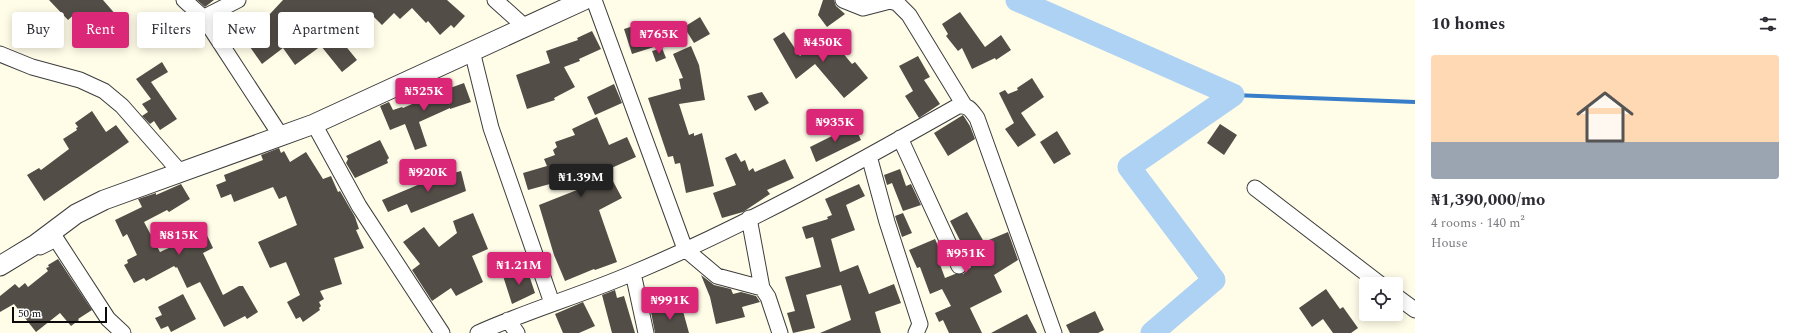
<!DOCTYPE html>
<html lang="en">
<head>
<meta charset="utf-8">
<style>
	:root { --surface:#fff; --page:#f7f7f7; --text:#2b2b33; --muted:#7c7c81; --accent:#db2777 }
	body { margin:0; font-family:Spectral,serif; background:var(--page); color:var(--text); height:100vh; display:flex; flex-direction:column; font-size:15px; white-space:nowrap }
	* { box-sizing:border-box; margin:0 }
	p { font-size:13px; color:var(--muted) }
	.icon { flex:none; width:22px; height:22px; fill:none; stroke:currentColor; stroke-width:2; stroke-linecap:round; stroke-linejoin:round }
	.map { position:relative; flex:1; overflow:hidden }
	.details { display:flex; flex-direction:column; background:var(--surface); width:380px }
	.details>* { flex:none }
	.guide { position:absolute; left:12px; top:12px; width:380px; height:36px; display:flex; gap:8px }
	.controls { position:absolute; left:1359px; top:277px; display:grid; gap:8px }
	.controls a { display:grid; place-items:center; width:44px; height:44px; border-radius:4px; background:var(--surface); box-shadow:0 2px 10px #0003; font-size:20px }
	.scale { position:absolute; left:12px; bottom:10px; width:95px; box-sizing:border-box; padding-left:4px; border:2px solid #0a0a0a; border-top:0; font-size:11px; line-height:14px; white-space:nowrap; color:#0a0a0a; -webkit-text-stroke:3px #fff; paint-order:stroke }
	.price { position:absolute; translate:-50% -34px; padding:0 9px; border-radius:4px; background:var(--accent); color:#fff; font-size:13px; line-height:26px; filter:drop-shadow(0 1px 2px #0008) }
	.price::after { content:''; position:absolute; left:50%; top:24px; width:12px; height:9px; margin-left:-6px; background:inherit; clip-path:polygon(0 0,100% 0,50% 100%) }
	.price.active { background:#222; color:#fff }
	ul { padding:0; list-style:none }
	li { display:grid; align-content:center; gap:8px; height:212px; padding:0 16px }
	li span { display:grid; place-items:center; height:124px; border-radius:4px; color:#555 }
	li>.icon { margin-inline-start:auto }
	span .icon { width:72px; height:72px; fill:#fffc; stroke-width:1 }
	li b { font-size:17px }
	h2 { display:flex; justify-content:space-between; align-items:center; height:48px; padding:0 16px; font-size:17px }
	.tag { padding:0 14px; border-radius:4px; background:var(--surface); box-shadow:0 2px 10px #0003; font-size:14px; line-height:36px }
	.tag.active { background:var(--accent); color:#fff }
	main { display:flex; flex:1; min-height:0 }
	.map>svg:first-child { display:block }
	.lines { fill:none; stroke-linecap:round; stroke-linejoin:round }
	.stream { stroke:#377dca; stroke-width:4 }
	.river { stroke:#aed2f4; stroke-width:23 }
	.building { fill:#534d47 }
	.minor-casing { stroke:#3d3d3d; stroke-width:17 }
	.tertiary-casing { stroke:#3d3d3d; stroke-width:21 }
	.minor { stroke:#fff; stroke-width:15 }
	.tertiary { stroke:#fff; stroke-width:19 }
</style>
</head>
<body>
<main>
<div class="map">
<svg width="1415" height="333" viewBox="0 0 1415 333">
	<rect width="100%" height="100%" fill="#fffde8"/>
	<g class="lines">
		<path class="stream" d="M1233 95 1415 102"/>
		<path class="river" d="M1017 0 1233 95 1129 167 1214 280 1152 333"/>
	</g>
	<path class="building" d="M49 0H103L117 16 97 34 77 12 68 20Z
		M197 0H214L205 7Z
		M283 0H447L465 16 454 28 451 25 440 35 428 21 426 23 412 8 400 19 394 13 382 25 369 12 344 44 357 60 342 72 321 46 295 65 283 48 262 64 240 33 266 14 268 16Z
		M823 0H834L836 6 845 14 827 27 818 15Z
		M960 12 985 47 1001 35 1011 50 996 60 995 58 972 69 962 48 958 51 946 36 948 34 942 24Z
		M700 17 710 34 694 43 684 27Z
		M646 22 654 47 632 54 624 29Z
		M592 31 601 49 579 59 580 61 564 67 575 87 554 98 555 100 527 109 516 75 550 63 546 51 578 40 577 38Z
		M784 32 800 56 827 34 852 64 855 62 868 78 844 98 815 64 796 79 773 39Z
		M691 46 699 65 705 100 679 104 689 135 694 133V136L702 133 714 186 686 193 680 163 675 164 673 156 668 157 648 98 681 89 679 79 683 78 673 54Z
		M662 48 666 58 656 62 652 51Z
		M918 56 930 77 924 80 940 104 919 118 905 96 913 91 899 66Z
		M162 62 168 72 151 82 177 119 160 130 154 121 150 124 142 116 148 112 142 104 151 99 136 79Z
		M1032 78 1044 97 1021 113 1036 135 1018 147 1005 129 1014 123 999 93 1005 90 1008 94 1018 90 1017 88Z
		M464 83 471 102 450 109V108L419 122 427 146 415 150 405 124 390 130 380 106 389 102 393 110 402 107 403 108 439 92Z
		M614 84 622 103 595 115 587 97Z
		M762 92 769 103 755 111 747 96Z
		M92 111 106 132 116 125 129 142 44 201 27 175 39 168 41 170 69 149 63 139 77 130 76 128 78 127 75 123Z
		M963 115 970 126 975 139 948 156 934 133Z
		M597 117 609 145 627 137 636 157 607 170 622 198 599 210 617 262 595 270 594 269 565 281 554 255 539 205 587 186 583 175 528 190 523 173 547 166 544 159 555 155 553 150 557 147 555 142 575 135 572 129Z
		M1220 124 1237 135 1224 155 1207 143Z
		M854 125 861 140 816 162 810 147Z
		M1057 131 1071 154 1054 164 1040 142Z
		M380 140 389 158 387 160 388 163 355 178 346 163 348 159 346 156Z
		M279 148 281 153 284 151 290 162 306 152 323 179 331 176 338 192 340 191 355 217 359 229 356 230 364 248 334 258 342 284 320 291 324 299 319 302 321 306 319 308 320 310 303 322 300 317 296 319 287 302 300 295 286 262 270 268 258 242 297 225 286 196 279 199 273 187 234 202 231 194 221 198 216 185 226 181 224 175 263 160 261 155Z
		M736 153 741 162 745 160 749 171 753 168 755 172 785 159 794 178 767 190 770 194 743 212 722 218 713 193 736 185 725 158Z
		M900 169 906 186 911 184 921 205 903 211 892 183 887 185 884 175Z
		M461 171 466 191 411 213 407 204 388 212 382 200 432 179Z
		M181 184 190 199 169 212 167 210 144 222 160 252 205 231 213 248 203 253 223 295 239 286H243L258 312 247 319 245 316 224 327 200 282 187 288 177 267 176 268 174 266 146 281 144 278 134 283 124 265 128 263 127 260 137 255 127 234 123 237 115 220 142 207 138 199 156 193V195Z
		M859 184 865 196 846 205 855 230 831 239 840 272 858 265 869 294 894 284 901 303 875 312 881 333H820L851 320 841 285 806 295 815 328 793 333 787 313 795 311 785 277 821 267 813 237 806 239 802 227 828 219 827 217 832 215 825 199Z
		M967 212 984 242 1008 232 1018 260 994 275 1002 292 970 308 982 333H949L943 320 939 322 935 313 951 306 942 289 930 294 920 267 917 268 909 250 935 239 943 257 938 259 945 278 955 274H963L971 267 965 255 967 254 950 221Z
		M473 213 488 249 472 256 483 282 456 296 451 288 432 301 412 270 420 264 403 242 424 227 439 247 457 233 453 221Z
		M903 213 912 233 902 237 895 216Z
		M58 259 92 310 78 319 79 320 71 326 60 313 36 332 14 304 0 312V296L15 284 19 288 25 283 28 287 48 271 46 268 49 267 48 265Z
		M522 271 523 274 528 272 535 293 512 304 503 276Z
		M701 275 714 285 731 289 733 294 741 292 756 296 760 302 742 307 745 317 716 324 710 297Z
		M1326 289 1340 309 1343 307 1358 328 1351 333H1333L1323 319 1312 327 1299 308Z
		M615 290 617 298 624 296 635 333H612L602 295Z
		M183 294 196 319 171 332 168 326 161 329 155 318 162 315 158 307Z
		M583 302 595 326 579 333H563L555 314Z
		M681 304 689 333H655L651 312Z
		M1095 311 1104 330 1098 333H1070L1066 325Z
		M1027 314 1037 333H991Z"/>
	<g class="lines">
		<defs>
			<path id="minor" d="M184 0 204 18 281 136
				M495 0 524 26
				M594 0 685 249 717 276 762 288 768 297 780 333
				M843 0 863 8 890 1 897 3 909 15 964 105
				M175 32 238 0
				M472 51 491 128 552 303
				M0 54 32 67 80 80 104 91 122 106 181 173
				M314 124 359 206 442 333
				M900 138 959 266
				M869 156 887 222 920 324 916 333
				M1255 188 1380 284
				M749 218 762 288
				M40 247 56 239 108 319 123 333
				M633 273 646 333
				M1396 296 1415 310
				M508 320 517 333
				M478 333C529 310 582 295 633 273 745 226 852 166 958 106 969 105 971 110 977 118L1054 333"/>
			<path id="tertiary" d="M0 266 36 244 76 214 104 200 314 124 584 0"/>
		</defs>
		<use href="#minor" class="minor-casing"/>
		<use href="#tertiary" class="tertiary-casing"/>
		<use href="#minor" class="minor"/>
		<use href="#tertiary" class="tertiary"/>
	</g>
</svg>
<div class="controls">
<a><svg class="icon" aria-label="locate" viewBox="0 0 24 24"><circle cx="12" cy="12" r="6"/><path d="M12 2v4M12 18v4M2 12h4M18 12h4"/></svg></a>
</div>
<div class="scale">50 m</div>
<b class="price" style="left:659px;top:55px">₦765K</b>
<b class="price" style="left:823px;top:63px">₦450K</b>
<b class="price" style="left:424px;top:112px">₦525K</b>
<b class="price" style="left:835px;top:143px">₦935K</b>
<b class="price" style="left:428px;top:193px">₦920K</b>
<b class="price active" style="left:581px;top:198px">₦1.39M</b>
<b class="price" style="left:179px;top:256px">₦815K</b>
<b class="price" style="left:966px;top:274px">₦951K</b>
<b class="price" style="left:519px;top:286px">₦1.21M</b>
<b class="price" style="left:670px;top:321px">₦991K</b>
<div class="guide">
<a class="tag">Buy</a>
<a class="tag active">Rent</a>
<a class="tag">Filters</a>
<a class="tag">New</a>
<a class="tag">Apartment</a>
</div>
</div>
<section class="details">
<h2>10 homes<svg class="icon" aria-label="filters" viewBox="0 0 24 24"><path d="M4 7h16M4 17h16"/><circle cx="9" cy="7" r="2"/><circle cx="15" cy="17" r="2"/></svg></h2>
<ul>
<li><span style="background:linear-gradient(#ffd9b3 70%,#9aa5b1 0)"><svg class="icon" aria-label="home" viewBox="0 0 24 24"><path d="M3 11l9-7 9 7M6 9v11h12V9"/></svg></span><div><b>₦1,390,000/mo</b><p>4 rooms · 140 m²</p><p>House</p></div></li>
</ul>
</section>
</main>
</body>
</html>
